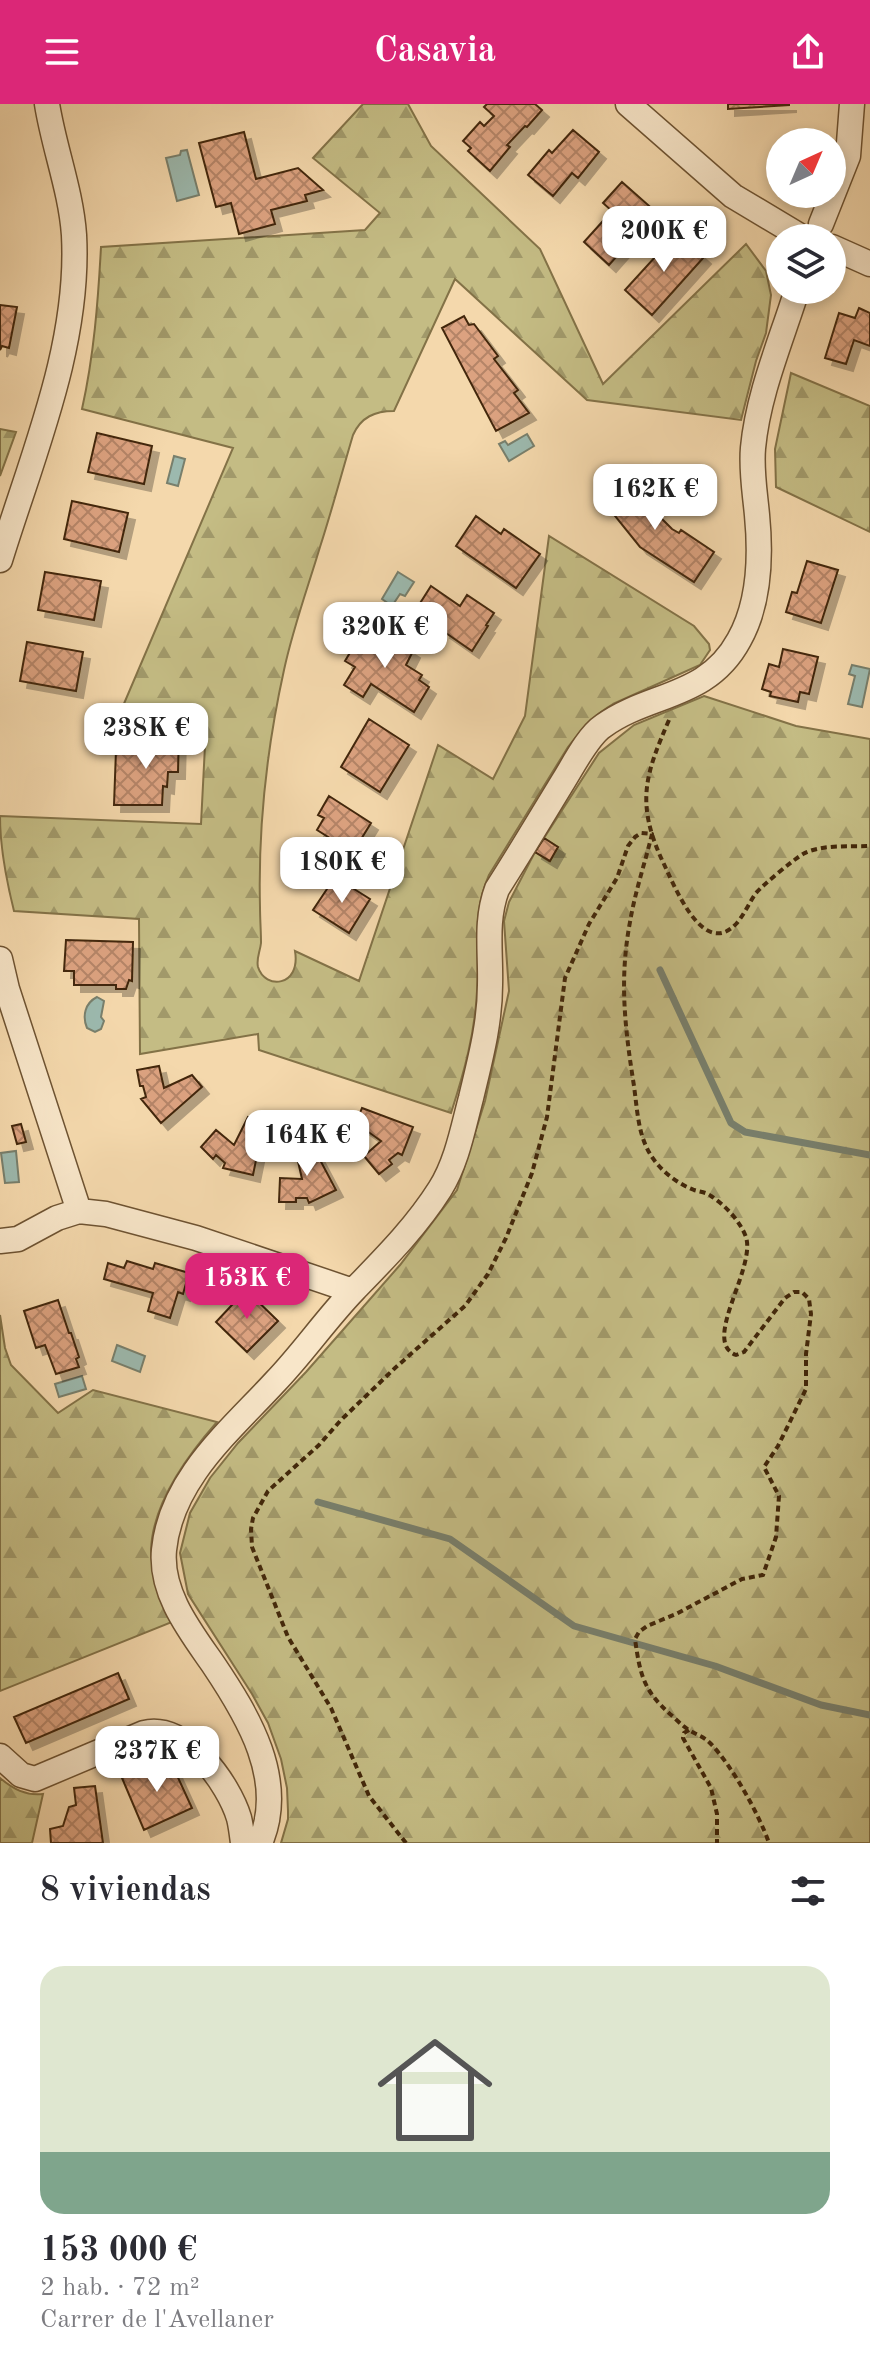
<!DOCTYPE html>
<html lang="es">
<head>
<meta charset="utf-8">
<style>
	:root { --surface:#fff; --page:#f2f2f3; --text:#2b2b33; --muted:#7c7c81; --accent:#db2777 }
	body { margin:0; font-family:"Old Standard TT",serif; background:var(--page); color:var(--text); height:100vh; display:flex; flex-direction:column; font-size:30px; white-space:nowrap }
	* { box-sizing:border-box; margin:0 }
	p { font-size:26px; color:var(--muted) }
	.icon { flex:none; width:44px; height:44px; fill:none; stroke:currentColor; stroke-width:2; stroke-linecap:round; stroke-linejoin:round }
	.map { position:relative; height:1739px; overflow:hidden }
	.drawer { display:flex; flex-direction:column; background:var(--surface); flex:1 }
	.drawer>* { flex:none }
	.needle { width:52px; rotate:44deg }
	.tools { position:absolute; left:766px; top:24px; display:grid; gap:16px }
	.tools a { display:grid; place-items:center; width:80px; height:80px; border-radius:50%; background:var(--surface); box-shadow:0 4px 12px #0003; font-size:40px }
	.price { position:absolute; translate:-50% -68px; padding:0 18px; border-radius:16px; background:#fff; color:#222; font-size:26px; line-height:52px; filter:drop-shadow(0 2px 4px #0008) }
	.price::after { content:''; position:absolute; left:50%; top:48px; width:24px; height:18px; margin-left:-12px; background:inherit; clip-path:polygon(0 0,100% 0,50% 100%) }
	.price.on { background:var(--accent); color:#fff }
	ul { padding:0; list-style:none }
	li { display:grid; align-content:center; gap:16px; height:424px; padding:0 40px }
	li span { display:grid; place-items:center; height:248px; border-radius:24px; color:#555 }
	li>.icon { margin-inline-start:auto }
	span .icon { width:144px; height:144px; fill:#fffc; stroke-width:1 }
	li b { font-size:34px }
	h2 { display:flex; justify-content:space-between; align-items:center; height:96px; padding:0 40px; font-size:34px }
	header { display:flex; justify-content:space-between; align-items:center; height:104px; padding:0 40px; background:var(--accent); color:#fff; font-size:36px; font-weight:700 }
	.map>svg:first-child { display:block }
	.forest { fill:url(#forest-firs); stroke:#837247; stroke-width:2 }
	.water { fill:#9cb9ae; stroke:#787f6c; stroke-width:2 }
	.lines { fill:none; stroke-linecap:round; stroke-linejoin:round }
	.stream { stroke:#787f6c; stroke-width:7 }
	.building { fill:url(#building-cross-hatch); stroke:#42270a; stroke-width:2; filter:url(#shadow) }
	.street-casing { stroke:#6e5332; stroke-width:27 }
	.path { stroke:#42270a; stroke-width:4; stroke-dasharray:6 4; stroke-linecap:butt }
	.street { stroke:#f8e6c9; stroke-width:24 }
</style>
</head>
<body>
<header><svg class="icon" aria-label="menu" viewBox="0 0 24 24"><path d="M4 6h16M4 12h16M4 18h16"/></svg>Casavia<svg class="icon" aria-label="share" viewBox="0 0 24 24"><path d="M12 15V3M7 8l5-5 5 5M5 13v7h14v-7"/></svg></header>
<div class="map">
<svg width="870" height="1739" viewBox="0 0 870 1739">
	<defs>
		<pattern id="forest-firs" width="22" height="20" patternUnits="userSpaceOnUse" patternTransform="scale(2)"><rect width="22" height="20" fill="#c4bc84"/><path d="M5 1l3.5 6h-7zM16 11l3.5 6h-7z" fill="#a1996a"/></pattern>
		<pattern id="building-cross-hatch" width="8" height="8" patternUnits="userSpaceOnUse" patternTransform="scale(2)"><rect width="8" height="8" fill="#dca280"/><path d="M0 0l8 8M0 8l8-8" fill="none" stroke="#b48467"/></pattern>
		<filter id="shadow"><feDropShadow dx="7" dy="7" stdDeviation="0" flood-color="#0004"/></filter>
	</defs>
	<rect width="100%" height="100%" fill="#f4d8ac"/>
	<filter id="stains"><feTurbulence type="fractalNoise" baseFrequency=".0025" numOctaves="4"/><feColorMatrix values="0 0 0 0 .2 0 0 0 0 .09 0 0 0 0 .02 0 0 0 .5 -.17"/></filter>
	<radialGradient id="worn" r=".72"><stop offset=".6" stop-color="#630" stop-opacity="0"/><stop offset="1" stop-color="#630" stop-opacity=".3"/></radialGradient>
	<path class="forest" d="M363 0H408L431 42 540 145 603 280 746 140 766 167 771 191 766 229 756 257 741 316 587 296 455 175 394 307C375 307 361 313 353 331 342 368 332 406 320 443 308 483 293 524 284 566 267 643 258 724 260 803 260 815 261 827 261 839 260 848 256 855 258 863 265 886 301 883 295 847L359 877 438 641 493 675 525 612 549 432 694 522 709 540 710 546 700 561 613 600C594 611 582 625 568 643L489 771C471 812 480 845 477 887 475 929 464 969 451 1009L259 946 258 930 140 950 139 815 14 807C6 775 0 744 0 712L201 720 206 622 120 609 233 344 82 305C94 251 98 198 101 143L365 126 380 109 313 54Z
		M791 269 870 302V428L776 383 775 345Z
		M0 325 16 328 0 372Z
		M704 592 796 622 870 635V1739H281L288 1715V1707L287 1684 281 1655 268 1619 252 1590 188 1490 180 1449 190 1409 210 1374 238 1339 306 1268 400 1161 457 1086 485 997 509 887 504 817 509 798 535 748 549 757 558 743 544 734 599 649 634 621Z
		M0 1211 5 1244 11 1261 58 1309 93 1286 217 1318C187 1352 152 1400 151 1447 151 1471 165 1496 172 1518L0 1587Z
		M0 1674C13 1685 26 1692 43 1690L32 1739H0Z"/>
	<path class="water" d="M187 46 199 91 177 97 166 54 180 51 181 47Z
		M527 330 534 342 509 357 499 340 505 337 508 341Z
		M174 352 185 355 178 382 167 379Z
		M398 468 414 478 405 492 400 490 392 502 382 495Z
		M852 561 870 565 862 603 848 600 855 572 849 570Z
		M97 893 104 897 101 913 104 917 101 925 95 928 87 924C82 912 85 899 97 893Z
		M16 1047 19 1078 5 1079 1 1049Z
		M117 1241 145 1252 140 1268 112 1257Z
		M82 1272 86 1285 59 1293 55 1280Z"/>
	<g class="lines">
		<path class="stream" d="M660 866 731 1019 745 1028 870 1051
			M318 1398 450 1435 574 1522 715 1562 821 1601 870 1611"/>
	</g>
	<path class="building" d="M487 0H535L542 6 527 23 525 22 507 41 510 43 490 67 468 47 471 44 463 37 480 18 484 22 494 12 484 3Z
		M728 0H789V1L728 5Z
		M573 26 599 48 578 74 572 69 553 92 528 71 549 46 552 49Z
		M244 28 256 75 298 64 323 86 305 91 307 97 271 106 275 120 239 130 231 99 216 103 199 39Z
		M622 78 656 108 609 161 584 138 612 107 603 99Z
		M677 129 704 153 652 211 625 186Z
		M0 201 17 203 9 244 2 242 0 246Z
		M859 204 870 209V242L854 236 846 260 825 254 839 209 855 214Z
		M464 212 469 221 474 220 498 252 494 255 518 286 514 289 529 309 496 327 442 224Z
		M97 329 152 342 144 380 88 368Z
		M620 373 672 425 679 429 681 426 714 448 694 478 640 443 599 392 601 390 599 388 604 383 606 385Z
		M72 397 128 409 119 448 64 435Z
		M476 412 501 430 504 425 540 450 516 484 456 442Z
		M807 457 838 466 821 519 786 508 792 488 797 489Z
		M45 468 101 477 94 516 38 506Z
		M431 482 460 502 467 491 494 509 486 521 488 522 472 547 443 527 445 523 417 504Z
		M379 525 413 547 406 561 422 571 419 576 429 583 414 608 371 580 363 593 344 581 355 563 345 557 360 532 370 538Z
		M27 538 83 548 76 587 20 577Z
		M783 545 818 553 809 590 800 588 798 598 770 592 771 588 762 585 769 560 779 563Z
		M369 615 409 641 380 688 341 663Z
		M153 627 179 628 178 668H168L167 683 163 682 162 701H114L116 646 147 648V651H152Z
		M329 692 371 719 355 745 343 737 341 741 317 726 324 714 318 711Z
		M544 734 558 743 550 757 535 748Z
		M335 773 370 795 349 829 313 806Z
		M66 836 133 838 132 877 129 876 126 885H116V881H74V867H64Z
		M159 962 164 984 192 971 202 983 161 1019 141 995 146 993 143 982H140L137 966Z
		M362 1004 413 1023 402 1051 398 1049 389 1056 392 1060 379 1070 364 1052 381 1037 356 1019Z
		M248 1013 264 1017 253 1071 223 1064 225 1059 216 1051 213 1055 201 1043 216 1026 234 1041Z
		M21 1020 26 1038 17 1040 12 1022Z
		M310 1037 336 1086 309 1099 307 1094H296V1098H279L280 1074 302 1075 295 1044Z
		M127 1157 153 1165 155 1159 189 1169 183 1190 178 1188 170 1214 148 1207 153 1189 104 1175 108 1159 124 1164Z
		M246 1186 278 1217 247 1248 216 1218Z
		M58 1196 69 1229H71L79 1253 76 1255 79 1263 56 1270 45 1241 36 1244 24 1207Z
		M118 1569 129 1595 26 1639 14 1613Z
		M169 1654 192 1704 144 1726 122 1674Z
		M95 1682 103 1739H51L50 1725 63 1722 69 1703 76 1701 74 1684Z"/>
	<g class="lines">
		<defs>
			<path id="street" d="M628 0 733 92 800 132
				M821 120 848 52 852 0
				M832 143 870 160
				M0 456C32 352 80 242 74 131 71 87 54 44 47 0
				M0 855 7 885 79 1107
				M0 1137 18 1135 57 1114 79 1107 106 1110 196 1134 353 1187
				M0 1652 21 1671 35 1675 144 1629C185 1618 229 1680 239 1714 241 1722 242 1731 243 1739
				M260 1739C287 1676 248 1612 213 1560 190 1527 160 1489 164 1446 171 1375 230 1327 275 1278 303 1249 326 1215 354 1186 385 1154 416 1123 440 1085 457 1058 463 1024 471 994 480 956 490 920 490 881 491 848 485 817 497 785 520 749 542 712 564 676 574 660 588 632 603 622 650 588 707 595 739 536 760 499 761 452 757 411 755 389 751 367 753 344 758 290 781 237 797 186"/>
		</defs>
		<use href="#street" class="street-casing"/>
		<path class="path" d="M669 616C645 671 636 699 662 756 673 778 702 856 736 820 744 811 749 799 756 789 764 780 793 756 803 750 821 740 850 743 870 742
			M689 1626 684 1629 683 1634 711 1684 717 1710V1739
			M406 1739 369 1692 331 1604 288 1533 252 1443 251 1425 253 1414 268 1387 319 1341 341 1316 395 1264 465 1202 488 1170 506 1134 532 1069 547 1013 565 874 589 820 617 774 628 742 635 733 641 729 652 730C645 759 635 788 630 818 619 876 625 925 634 982 638 1011 638 1039 659 1062 668 1072 681 1081 694 1086 700 1088 706 1088 711 1092 725 1101 740 1117 746 1133 756 1165 701 1238 736 1251L744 1248 785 1194 794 1188H802L809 1195 811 1210 806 1250V1285L778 1342 764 1363 779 1392 776 1433 763 1471 742 1475 676 1510 647 1522 639 1528 635 1535C640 1570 643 1586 670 1610 676 1615 682 1622 689 1626 697 1631 703 1632 710 1639 731 1660 759 1710 769 1739"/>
		<use href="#street" class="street"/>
	</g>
	<rect width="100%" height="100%" filter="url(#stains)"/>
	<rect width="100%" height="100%" fill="url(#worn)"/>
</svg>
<div class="tools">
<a><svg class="needle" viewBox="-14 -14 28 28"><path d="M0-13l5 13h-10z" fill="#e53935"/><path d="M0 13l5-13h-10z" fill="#7c7c81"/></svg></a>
<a><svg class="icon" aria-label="layers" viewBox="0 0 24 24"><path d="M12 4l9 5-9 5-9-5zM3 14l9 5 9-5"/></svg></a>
</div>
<b class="price" style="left:664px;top:170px">200K €</b>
<b class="price" style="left:655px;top:428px">162K €</b>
<b class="price" style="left:385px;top:566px">320K €</b>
<b class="price" style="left:146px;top:667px">238K €</b>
<b class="price" style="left:342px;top:801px">180K €</b>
<b class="price" style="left:307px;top:1074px">164K €</b>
<b class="price on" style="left:247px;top:1217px">153K €</b>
<b class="price" style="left:157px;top:1690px">237K €</b>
</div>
<section class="drawer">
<h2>8 viviendas<svg class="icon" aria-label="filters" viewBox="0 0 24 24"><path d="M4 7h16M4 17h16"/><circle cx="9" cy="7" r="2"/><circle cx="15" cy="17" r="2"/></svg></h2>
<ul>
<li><span style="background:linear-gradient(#dfe7d0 75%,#7fa58c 0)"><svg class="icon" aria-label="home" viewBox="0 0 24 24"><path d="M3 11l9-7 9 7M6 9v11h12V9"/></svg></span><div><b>153 000 €</b><p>2 hab. · 72 m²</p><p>Carrer de l'Avellaner</p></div></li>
</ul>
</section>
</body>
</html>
